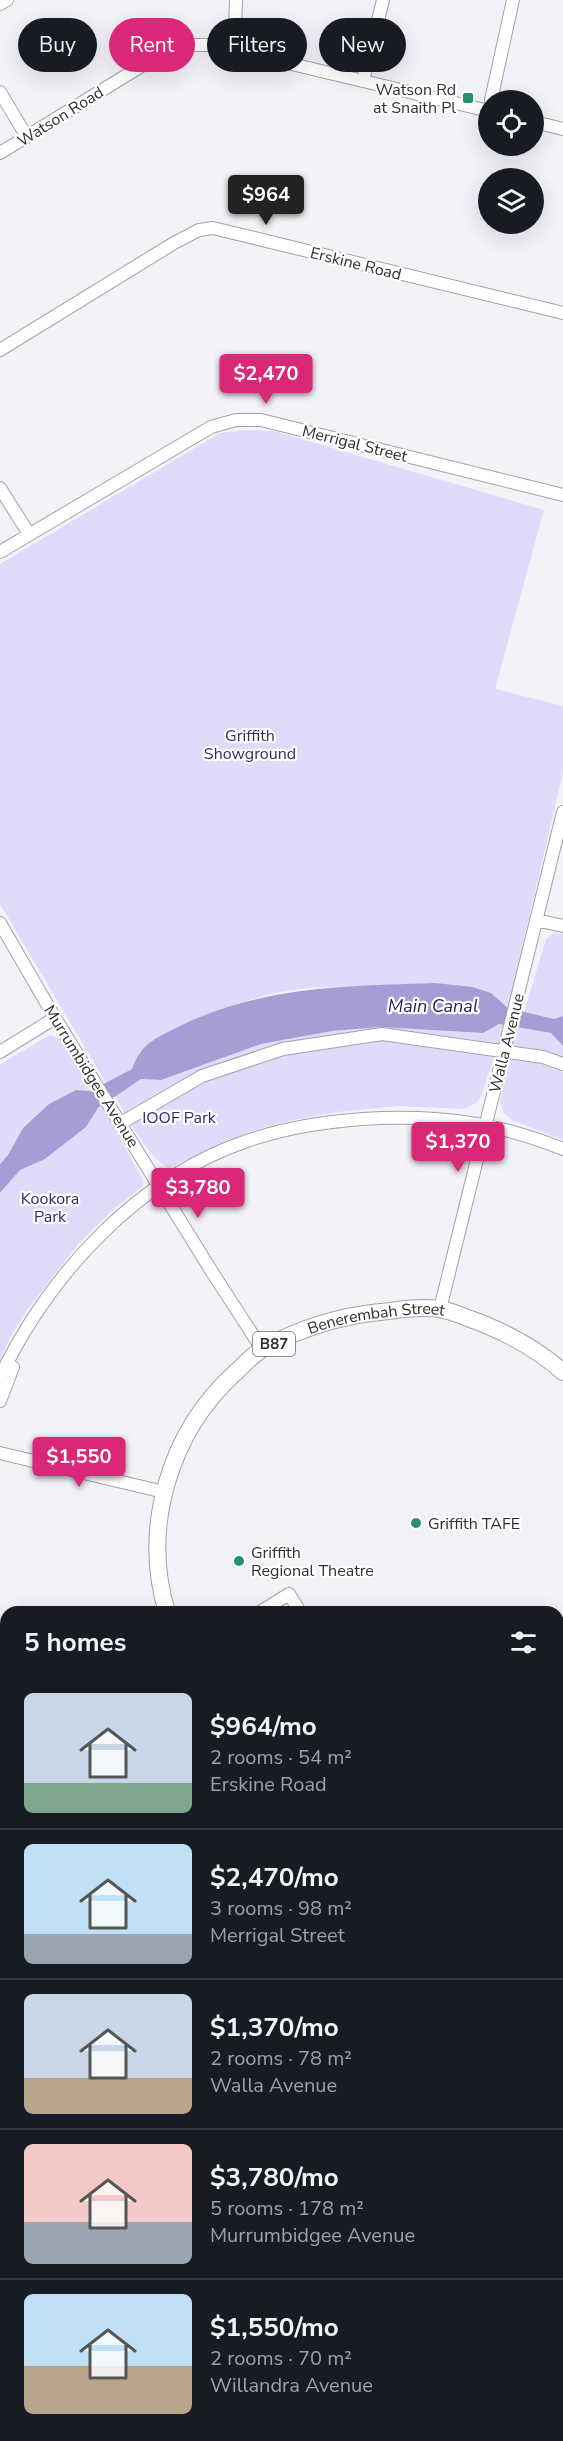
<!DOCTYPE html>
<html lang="en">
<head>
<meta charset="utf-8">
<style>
	:root { --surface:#171b24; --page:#242831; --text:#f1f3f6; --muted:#9ea1a6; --line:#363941; --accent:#db2777 }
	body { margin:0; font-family:"Nunito Sans",sans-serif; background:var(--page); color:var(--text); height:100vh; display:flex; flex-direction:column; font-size:22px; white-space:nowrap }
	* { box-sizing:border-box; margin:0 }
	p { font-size:20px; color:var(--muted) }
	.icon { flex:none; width:33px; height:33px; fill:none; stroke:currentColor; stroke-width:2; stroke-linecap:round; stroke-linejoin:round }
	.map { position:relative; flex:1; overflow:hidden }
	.panel { position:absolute; left:0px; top:1606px; width:564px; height:836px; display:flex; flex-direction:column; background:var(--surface); border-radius:18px 18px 0 0; box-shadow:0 6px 24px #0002 }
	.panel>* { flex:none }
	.hud { position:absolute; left:18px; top:18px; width:528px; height:54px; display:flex; gap:12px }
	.fabs { position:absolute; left:478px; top:90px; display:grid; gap:12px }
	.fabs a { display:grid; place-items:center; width:66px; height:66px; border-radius:50%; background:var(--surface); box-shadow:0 6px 24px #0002; font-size:30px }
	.price { position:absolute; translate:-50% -51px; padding:0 14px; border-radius:6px; background:var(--accent); color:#fff; font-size:20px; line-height:39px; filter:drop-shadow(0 2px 3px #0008) }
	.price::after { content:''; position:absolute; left:50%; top:36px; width:18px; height:14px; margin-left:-9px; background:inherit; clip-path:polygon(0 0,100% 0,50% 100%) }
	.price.on { background:#222; color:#fff }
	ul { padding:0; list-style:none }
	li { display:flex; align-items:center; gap:18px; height:150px; padding:0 24px }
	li+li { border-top:2px solid var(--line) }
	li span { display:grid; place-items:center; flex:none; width:168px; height:120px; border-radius:9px; color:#555 }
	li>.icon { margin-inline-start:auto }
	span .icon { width:72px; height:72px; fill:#fffc; stroke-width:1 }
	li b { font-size:26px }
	h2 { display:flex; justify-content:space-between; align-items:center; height:72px; padding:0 24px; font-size:26px }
	.chip { padding:0 21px; border-radius:27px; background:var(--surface); box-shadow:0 6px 24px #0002; font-size:21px; line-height:54px }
	.chip.on { background:var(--accent); color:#fff }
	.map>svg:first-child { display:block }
	.green { fill:#dedbfb }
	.water { fill:#a49ed4 }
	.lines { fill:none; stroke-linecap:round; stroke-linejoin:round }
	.minor-casing { stroke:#a2a2a8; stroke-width:14 }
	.major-casing { stroke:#a2a2a8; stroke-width:18 }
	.minor { stroke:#fff; stroke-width:12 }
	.major { stroke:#fff; stroke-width:16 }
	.rail { stroke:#6c6c70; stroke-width:3; stroke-dasharray:8 8; stroke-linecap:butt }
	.poi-dot { fill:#249272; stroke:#fff; stroke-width:2 }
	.labels { text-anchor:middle; stroke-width:4.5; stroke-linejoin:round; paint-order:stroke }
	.shield { fill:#fff; stroke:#6d6d6e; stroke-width:1.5 }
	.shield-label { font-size:15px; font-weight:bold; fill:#2e2e30 }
	.poi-label { font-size:16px; fill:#2e2e30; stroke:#fff; text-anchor:start }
	.street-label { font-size:16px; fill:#2e2e30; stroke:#fff }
	.park-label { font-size:16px; fill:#362767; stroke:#fff }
	.water-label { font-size:18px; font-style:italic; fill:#2b1b5a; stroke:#fff }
</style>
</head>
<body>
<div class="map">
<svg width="563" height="2441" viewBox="0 0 563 2441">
	<rect width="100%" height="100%" fill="#f3f2f9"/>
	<path class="green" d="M244 430 274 431 544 510 495 689 563 706V772L508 1008 491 993C437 991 381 986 326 987 281 987 222 1006 181 1026 157 1038 142 1041 132 1069L106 1083 0 904V564L220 433Z
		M554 933 563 934V1016L554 1019 524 1012 546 939Z
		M499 1024 505 1025 481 1096 476 1103 464 1109 399 1106 337 1112 289 1121 252 1131 169 1168C148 1158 126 1116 115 1096L141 1079 161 1080 261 1044 332 1031 380 1027 483 1033Z
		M515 1027 551 1033 563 1046V1140L512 1120 504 1113 500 1102Z
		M50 1035C71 1040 82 1073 90 1091L76 1090 49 1104 23 1128 8 1155 0 1164V1064Z
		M102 1106 143 1180V1186L115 1208 79 1243 27 1310 10 1338 0 1361V1193L20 1170 45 1159 86 1127 96 1110Z
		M563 1964V2039L558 2037V1967Z
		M0 1995 6 2000V2107H0Z"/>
	<path class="water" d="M435 983 472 987 491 993 508 1008 554 1019 563 1016V1046L551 1033 499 1024 483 1033 380 1027 332 1031 261 1044 161 1080 141 1079 98 1108 86 1127 45 1159 20 1170 0 1193V1164L8 1155 23 1128 49 1104 76 1090 90 1091 132 1069C142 1041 157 1038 182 1025 263 986 346 986 435 983Z"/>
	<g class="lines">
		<defs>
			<path id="minor" d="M0 4 7 0
				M221 44a15 15 0 1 1 30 0a15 15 0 1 1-30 0Z
				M235 29 236 0
				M250 51 275 60 489 111
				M363 81 383 0
				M0 92 27 137
				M491 100 513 0
				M534 122 563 129
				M0 153 161 54 189 45H220
				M0 350 174 243 199 230 213 228 563 313
				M0 488 29 534
				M0 552 211 427 236 420H261L563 495
				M536 920 563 926
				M0 923 55 1018 212 1272 262 1349
				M0 1052 55 1018
				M121 1123 202 1076 283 1049 382 1034 543 1057 563 1064
				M440 1309 563 812
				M0 1377C49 1275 137 1178 247 1141 290 1126 335 1120 381 1118 448 1116 500 1124 563 1149
				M0 1401 13 1367
				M0 1453 164 1492
				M260 1612 289 1594 300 1612
				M0 1711 6 1735
				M558 1841 563 1851
				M558 1953 563 1950
				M0 1974 6 1981
				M558 2053 563 2054
				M0 2178H6
				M558 2212 563 2215
				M558 2299 563 2300
				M0 2340 6 2339
				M558 2425 563 2422
				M316 2436 322 2441
				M138 2441 140 2436
				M532 2441 540 2436"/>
			<g id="major">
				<path id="s1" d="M167 1612C141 1527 170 1431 236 1372 245 1364 253 1354 264 1348 299 1329 340 1316 380 1312 399 1310 420 1306 439 1309 448 1310 457 1314 465 1317 502 1330 534 1346 563 1372"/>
				<path d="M558 1729 563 1725"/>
				<path d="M6 1762 4 1773 6 1782"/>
				<path d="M0 1806 6 1803"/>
			</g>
		</defs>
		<use href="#minor" class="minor-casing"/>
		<use href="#major" class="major-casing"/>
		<use href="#minor" class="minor"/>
		<use href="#major" class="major"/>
		<path class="rail" d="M0 2137H6
			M558 2256 563 2257"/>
	</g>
	<g class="poi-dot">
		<rect x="462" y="92" width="12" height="12" rx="3"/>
		<circle cx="416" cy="1523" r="6"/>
		<circle cx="239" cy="1561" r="6"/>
	</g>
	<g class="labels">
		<rect class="shield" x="253" y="1332" width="42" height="24" rx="4.5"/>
		<g class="shield-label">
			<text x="274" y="1349">B87</text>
		</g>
		<g class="poi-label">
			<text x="456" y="95" text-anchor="end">Watson Rd<tspan x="456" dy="18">at Snaith Pl</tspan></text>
			<text x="428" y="1529">Griffith TAFE</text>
			<text x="251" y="1558">Griffith<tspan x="251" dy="18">Regional Theatre</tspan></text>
		</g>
		<g class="street-label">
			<text transform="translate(60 116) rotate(-32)" y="6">Watson Road</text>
			<text transform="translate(356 263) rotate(14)" y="6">Erskine Road</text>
			<text transform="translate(355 443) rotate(14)" y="6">Merrigal Street</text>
			<text transform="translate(506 1043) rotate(-76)" y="6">Walla Avenue</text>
			<text transform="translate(92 1076) rotate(58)" y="6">Murrumbidgee Avenue</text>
			<text dy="6" stroke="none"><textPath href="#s1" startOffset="418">Benerembah Street</textPath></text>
		</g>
		<g class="park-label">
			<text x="250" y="741">Griffith<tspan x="250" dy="18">Showground</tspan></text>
			<text x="179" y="1123">IOOF Park</text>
			<text x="50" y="1204">Kookora<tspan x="50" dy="18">Park</tspan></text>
		</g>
		<g class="water-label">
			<text x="433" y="1012">Main Canal</text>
		</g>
	</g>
</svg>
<div class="fabs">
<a><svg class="icon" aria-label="locate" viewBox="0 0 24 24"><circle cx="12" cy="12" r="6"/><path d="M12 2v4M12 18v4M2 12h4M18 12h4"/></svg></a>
<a><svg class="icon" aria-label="layers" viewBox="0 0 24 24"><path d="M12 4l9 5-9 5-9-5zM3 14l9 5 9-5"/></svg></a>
</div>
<b class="price on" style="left:266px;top:226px">$964</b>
<b class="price" style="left:266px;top:405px">$2,470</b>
<b class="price" style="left:458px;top:1173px">$1,370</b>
<b class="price" style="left:198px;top:1219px">$3,780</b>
<b class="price" style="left:79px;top:1488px">$1,550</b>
<div class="hud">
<a class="chip">Buy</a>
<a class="chip on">Rent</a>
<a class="chip">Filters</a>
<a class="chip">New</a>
</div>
<section class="panel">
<h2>5 homes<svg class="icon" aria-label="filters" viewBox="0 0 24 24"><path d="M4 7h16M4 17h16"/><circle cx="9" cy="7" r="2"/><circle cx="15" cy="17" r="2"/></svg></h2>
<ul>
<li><span style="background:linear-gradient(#c9d6e8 75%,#7fa58c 0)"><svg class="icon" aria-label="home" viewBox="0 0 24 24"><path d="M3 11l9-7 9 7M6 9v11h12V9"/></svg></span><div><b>$964/mo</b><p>2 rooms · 54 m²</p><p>Erskine Road</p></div></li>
<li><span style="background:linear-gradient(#bfe0f5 75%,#9aa5b1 0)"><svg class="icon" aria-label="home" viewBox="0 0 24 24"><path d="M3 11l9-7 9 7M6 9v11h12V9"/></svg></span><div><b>$2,470/mo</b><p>3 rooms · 98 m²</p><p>Merrigal Street</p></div></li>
<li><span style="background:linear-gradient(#c9d6e8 70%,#b9a48a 0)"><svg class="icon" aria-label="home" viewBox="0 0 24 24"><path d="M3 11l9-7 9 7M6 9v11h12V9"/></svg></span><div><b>$1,370/mo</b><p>2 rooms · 78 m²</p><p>Walla Avenue</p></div></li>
<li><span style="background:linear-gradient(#f6c9c9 65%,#9aa5b1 0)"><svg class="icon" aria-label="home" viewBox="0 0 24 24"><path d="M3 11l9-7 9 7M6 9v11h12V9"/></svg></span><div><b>$3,780/mo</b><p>5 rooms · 178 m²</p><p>Murrumbidgee Avenue</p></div></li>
<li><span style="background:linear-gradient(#bfe0f5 60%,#b9a48a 0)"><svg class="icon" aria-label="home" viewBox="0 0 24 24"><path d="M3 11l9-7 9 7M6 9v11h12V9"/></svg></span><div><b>$1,550/mo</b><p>2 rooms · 70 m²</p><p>Willandra Avenue</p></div></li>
</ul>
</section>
</div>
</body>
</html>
